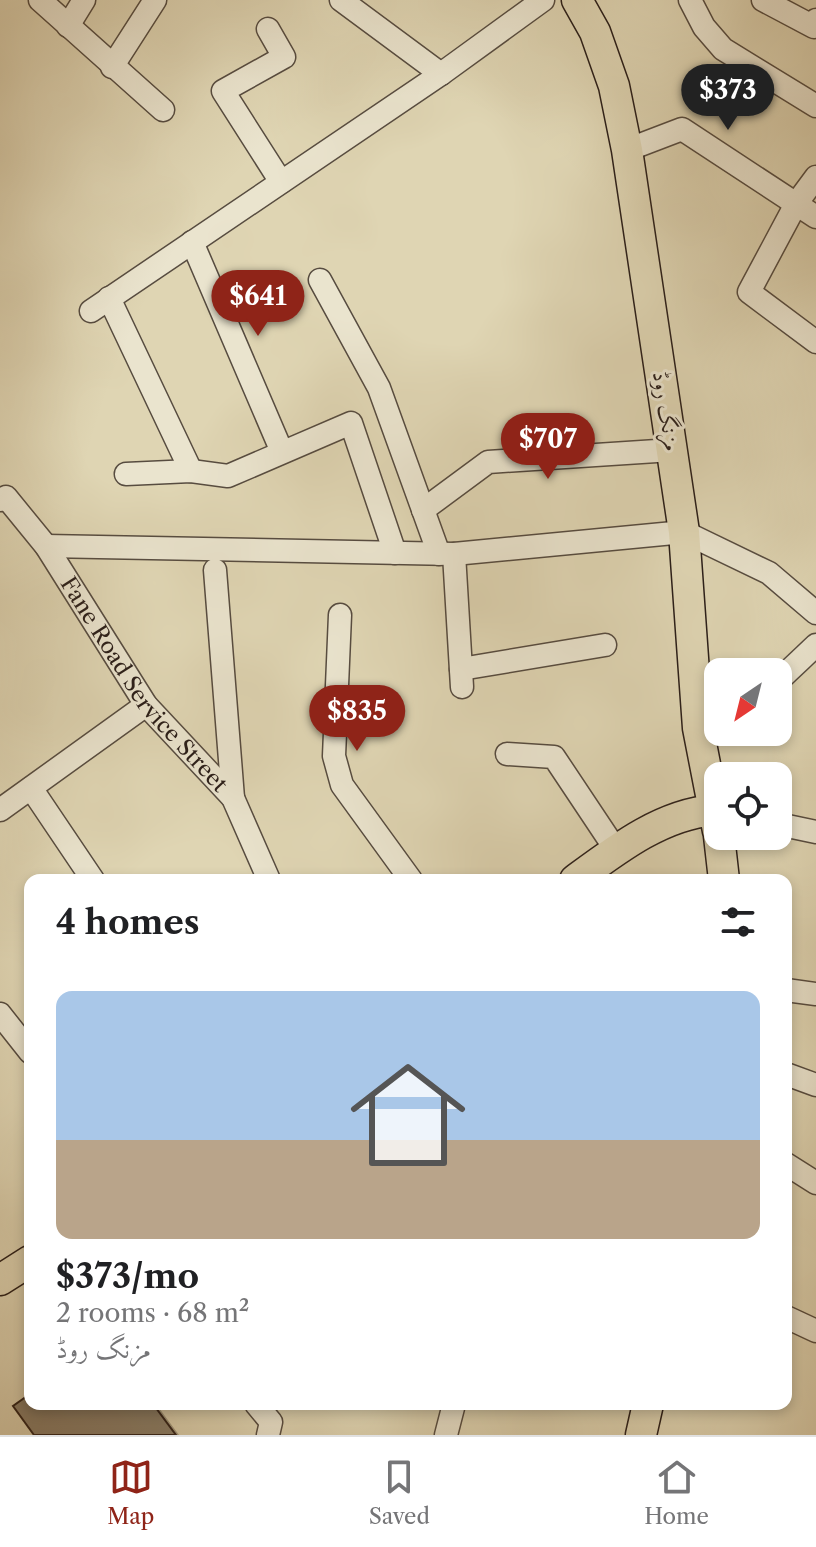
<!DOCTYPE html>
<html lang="en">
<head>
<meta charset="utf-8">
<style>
	:root { --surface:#fff; --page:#f2f2f2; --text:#202124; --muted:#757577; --line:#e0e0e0; --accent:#8f2418 }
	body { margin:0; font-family:"Libre Caslon Text",Amiri,serif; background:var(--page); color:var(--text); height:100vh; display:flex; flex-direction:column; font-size:30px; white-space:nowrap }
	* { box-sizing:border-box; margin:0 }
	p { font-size:26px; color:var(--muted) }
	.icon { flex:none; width:44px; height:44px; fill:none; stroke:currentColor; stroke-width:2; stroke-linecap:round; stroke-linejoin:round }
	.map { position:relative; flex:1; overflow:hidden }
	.side { position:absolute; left:24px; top:874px; width:768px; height:536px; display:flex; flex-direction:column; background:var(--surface); border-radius:16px; box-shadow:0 4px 12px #0003 }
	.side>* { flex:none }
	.needle { width:52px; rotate:215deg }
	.fabs { position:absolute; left:704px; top:658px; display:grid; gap:16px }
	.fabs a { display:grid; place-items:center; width:88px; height:88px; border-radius:16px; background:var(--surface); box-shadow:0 4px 12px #0003; font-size:40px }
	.price { position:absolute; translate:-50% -68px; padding:0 18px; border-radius:28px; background:var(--accent); color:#fff; font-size:26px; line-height:52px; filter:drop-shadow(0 2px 4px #0008) }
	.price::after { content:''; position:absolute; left:50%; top:48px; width:24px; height:18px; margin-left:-12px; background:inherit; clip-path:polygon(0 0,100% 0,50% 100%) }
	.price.active { background:#222; color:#fff }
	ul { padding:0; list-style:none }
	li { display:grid; align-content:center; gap:16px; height:424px; padding:0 32px }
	li span { display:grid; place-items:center; height:248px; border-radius:16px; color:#555 }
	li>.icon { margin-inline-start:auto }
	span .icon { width:144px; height:144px; fill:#fffc; stroke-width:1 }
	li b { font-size:34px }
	h2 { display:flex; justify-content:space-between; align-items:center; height:96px; padding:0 32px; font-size:34px }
	.menu { display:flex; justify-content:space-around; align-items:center; height:112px; border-top:2px solid var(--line); background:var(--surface); font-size:22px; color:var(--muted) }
	.menu a { display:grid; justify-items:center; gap:4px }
	.menu .active { color:var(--accent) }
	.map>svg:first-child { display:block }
	.building { fill:#887d69; stroke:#2a1e19; stroke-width:2; filter:url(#shadow) }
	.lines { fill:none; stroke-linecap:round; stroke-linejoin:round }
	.minor-casing { stroke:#574c40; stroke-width:25 }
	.major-casing { stroke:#2a1e19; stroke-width:33 }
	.minor { stroke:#eae4ce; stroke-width:22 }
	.major { stroke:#dfd5b3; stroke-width:30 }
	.labels { text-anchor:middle; stroke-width:6; stroke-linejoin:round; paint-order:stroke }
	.street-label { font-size:22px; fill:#2a1e19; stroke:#eae4ce }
</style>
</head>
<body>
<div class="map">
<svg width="816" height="1435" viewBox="0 0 816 1435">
	<defs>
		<filter id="shadow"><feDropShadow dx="7" dy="7" stdDeviation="0" flood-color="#0004"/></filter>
	</defs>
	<rect width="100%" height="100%" fill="#dfd5b3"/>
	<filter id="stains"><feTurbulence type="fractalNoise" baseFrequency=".0025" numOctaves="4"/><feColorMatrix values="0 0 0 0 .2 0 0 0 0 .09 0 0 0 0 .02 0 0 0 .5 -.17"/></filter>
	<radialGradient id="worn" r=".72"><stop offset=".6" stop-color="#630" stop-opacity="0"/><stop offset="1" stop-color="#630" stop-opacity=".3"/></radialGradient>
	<path class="building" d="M30 1394V1404H153L176 1435H34L13 1406Z"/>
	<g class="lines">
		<defs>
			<g id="minor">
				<path d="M40 0 163 110"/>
				<path d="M341 0 441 74"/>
				<path d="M690 0 704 27 723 49 816 106"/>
				<path d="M763 0 814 27 816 20"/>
				<path d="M68 26 84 0"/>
				<path d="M268 29 284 57 223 91 281 182"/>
				<path d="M112 67 155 0"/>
				<path d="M627 150 682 129 816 217"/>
				<path d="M816 177 796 204 749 292 816 342"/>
				<path d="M192 242 282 452"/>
				<path d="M320 280 379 388 439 554"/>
				<path d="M109 298 191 471"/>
				<path d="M91 311 441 74 543 0"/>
				<path d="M126 474 191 471 228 476 351 423 395 553"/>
				<path id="s1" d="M0 500 6 497 46 546 146 705 233 798 269 880"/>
				<path d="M423 510 488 462 672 450"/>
				<path d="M46 546 454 554 684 532 769 573 816 613"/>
				<path d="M454 554 462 687"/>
				<path d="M215 570 233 798"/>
				<path d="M340 615 334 756 342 785 411 880"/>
				<path d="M461 669 605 645"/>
				<path d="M778 681 816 645"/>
				<path d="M507 754 554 757 616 850"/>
				<path d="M31 788 93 880"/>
				<path d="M0 810 146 705"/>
				<path d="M778 824 816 832"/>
				<path d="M786 990 816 994"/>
				<path d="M0 1014 30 1052"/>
				<path d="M786 1074 816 1085"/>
				<path d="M786 1164 816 1183"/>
				<path d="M786 1317 816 1331"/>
				<path d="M256 1404 271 1422 268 1435"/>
				<path d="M446 1435 454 1404"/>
			</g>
			<path id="major" d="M577 0 595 32 614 86 627 150 684 532 698 728 718 831
				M719 836 724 880
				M575 880C617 849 661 815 713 810
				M0 1280 30 1261
				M641 1435 648 1404"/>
		</defs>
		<use href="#minor" class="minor-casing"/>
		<use href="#major" class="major-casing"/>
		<use href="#minor" class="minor"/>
		<use href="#major" class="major"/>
	</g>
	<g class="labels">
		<g class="street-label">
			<text transform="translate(667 411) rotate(81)" y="8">مزنگ روڈ</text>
			<text dy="8" stroke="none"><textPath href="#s1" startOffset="240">Fane Road Service Street</textPath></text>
		</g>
	</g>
	<rect width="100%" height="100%" filter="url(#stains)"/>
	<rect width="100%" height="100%" fill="url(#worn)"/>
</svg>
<div class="fabs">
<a><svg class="needle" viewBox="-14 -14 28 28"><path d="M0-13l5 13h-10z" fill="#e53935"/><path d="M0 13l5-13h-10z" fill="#757577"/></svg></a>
<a><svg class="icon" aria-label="locate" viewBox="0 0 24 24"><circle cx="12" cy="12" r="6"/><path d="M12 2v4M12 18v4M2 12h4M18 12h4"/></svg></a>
</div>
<b class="price active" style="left:728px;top:132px">$373</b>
<b class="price" style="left:258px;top:338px">$641</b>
<b class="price" style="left:548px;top:481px">$707</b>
<b class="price" style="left:357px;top:753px">$835</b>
<section class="side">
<h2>4 homes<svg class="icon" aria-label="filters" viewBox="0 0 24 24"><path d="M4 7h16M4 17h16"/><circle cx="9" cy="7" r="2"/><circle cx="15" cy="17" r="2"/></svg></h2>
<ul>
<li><span style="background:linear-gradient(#a9c7e8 60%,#b9a48a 0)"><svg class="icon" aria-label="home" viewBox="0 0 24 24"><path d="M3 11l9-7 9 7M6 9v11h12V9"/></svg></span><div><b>$373/mo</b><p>2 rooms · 68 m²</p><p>مزنگ روڈ</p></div></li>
</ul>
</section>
</div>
<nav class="menu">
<a class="active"><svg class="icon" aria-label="map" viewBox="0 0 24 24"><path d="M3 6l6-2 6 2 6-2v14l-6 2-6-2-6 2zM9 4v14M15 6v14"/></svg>Map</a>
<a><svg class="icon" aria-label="saved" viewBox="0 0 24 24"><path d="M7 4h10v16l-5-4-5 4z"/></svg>Saved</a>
<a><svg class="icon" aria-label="home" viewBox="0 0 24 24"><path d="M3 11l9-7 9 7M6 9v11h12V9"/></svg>Home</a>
</nav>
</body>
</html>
